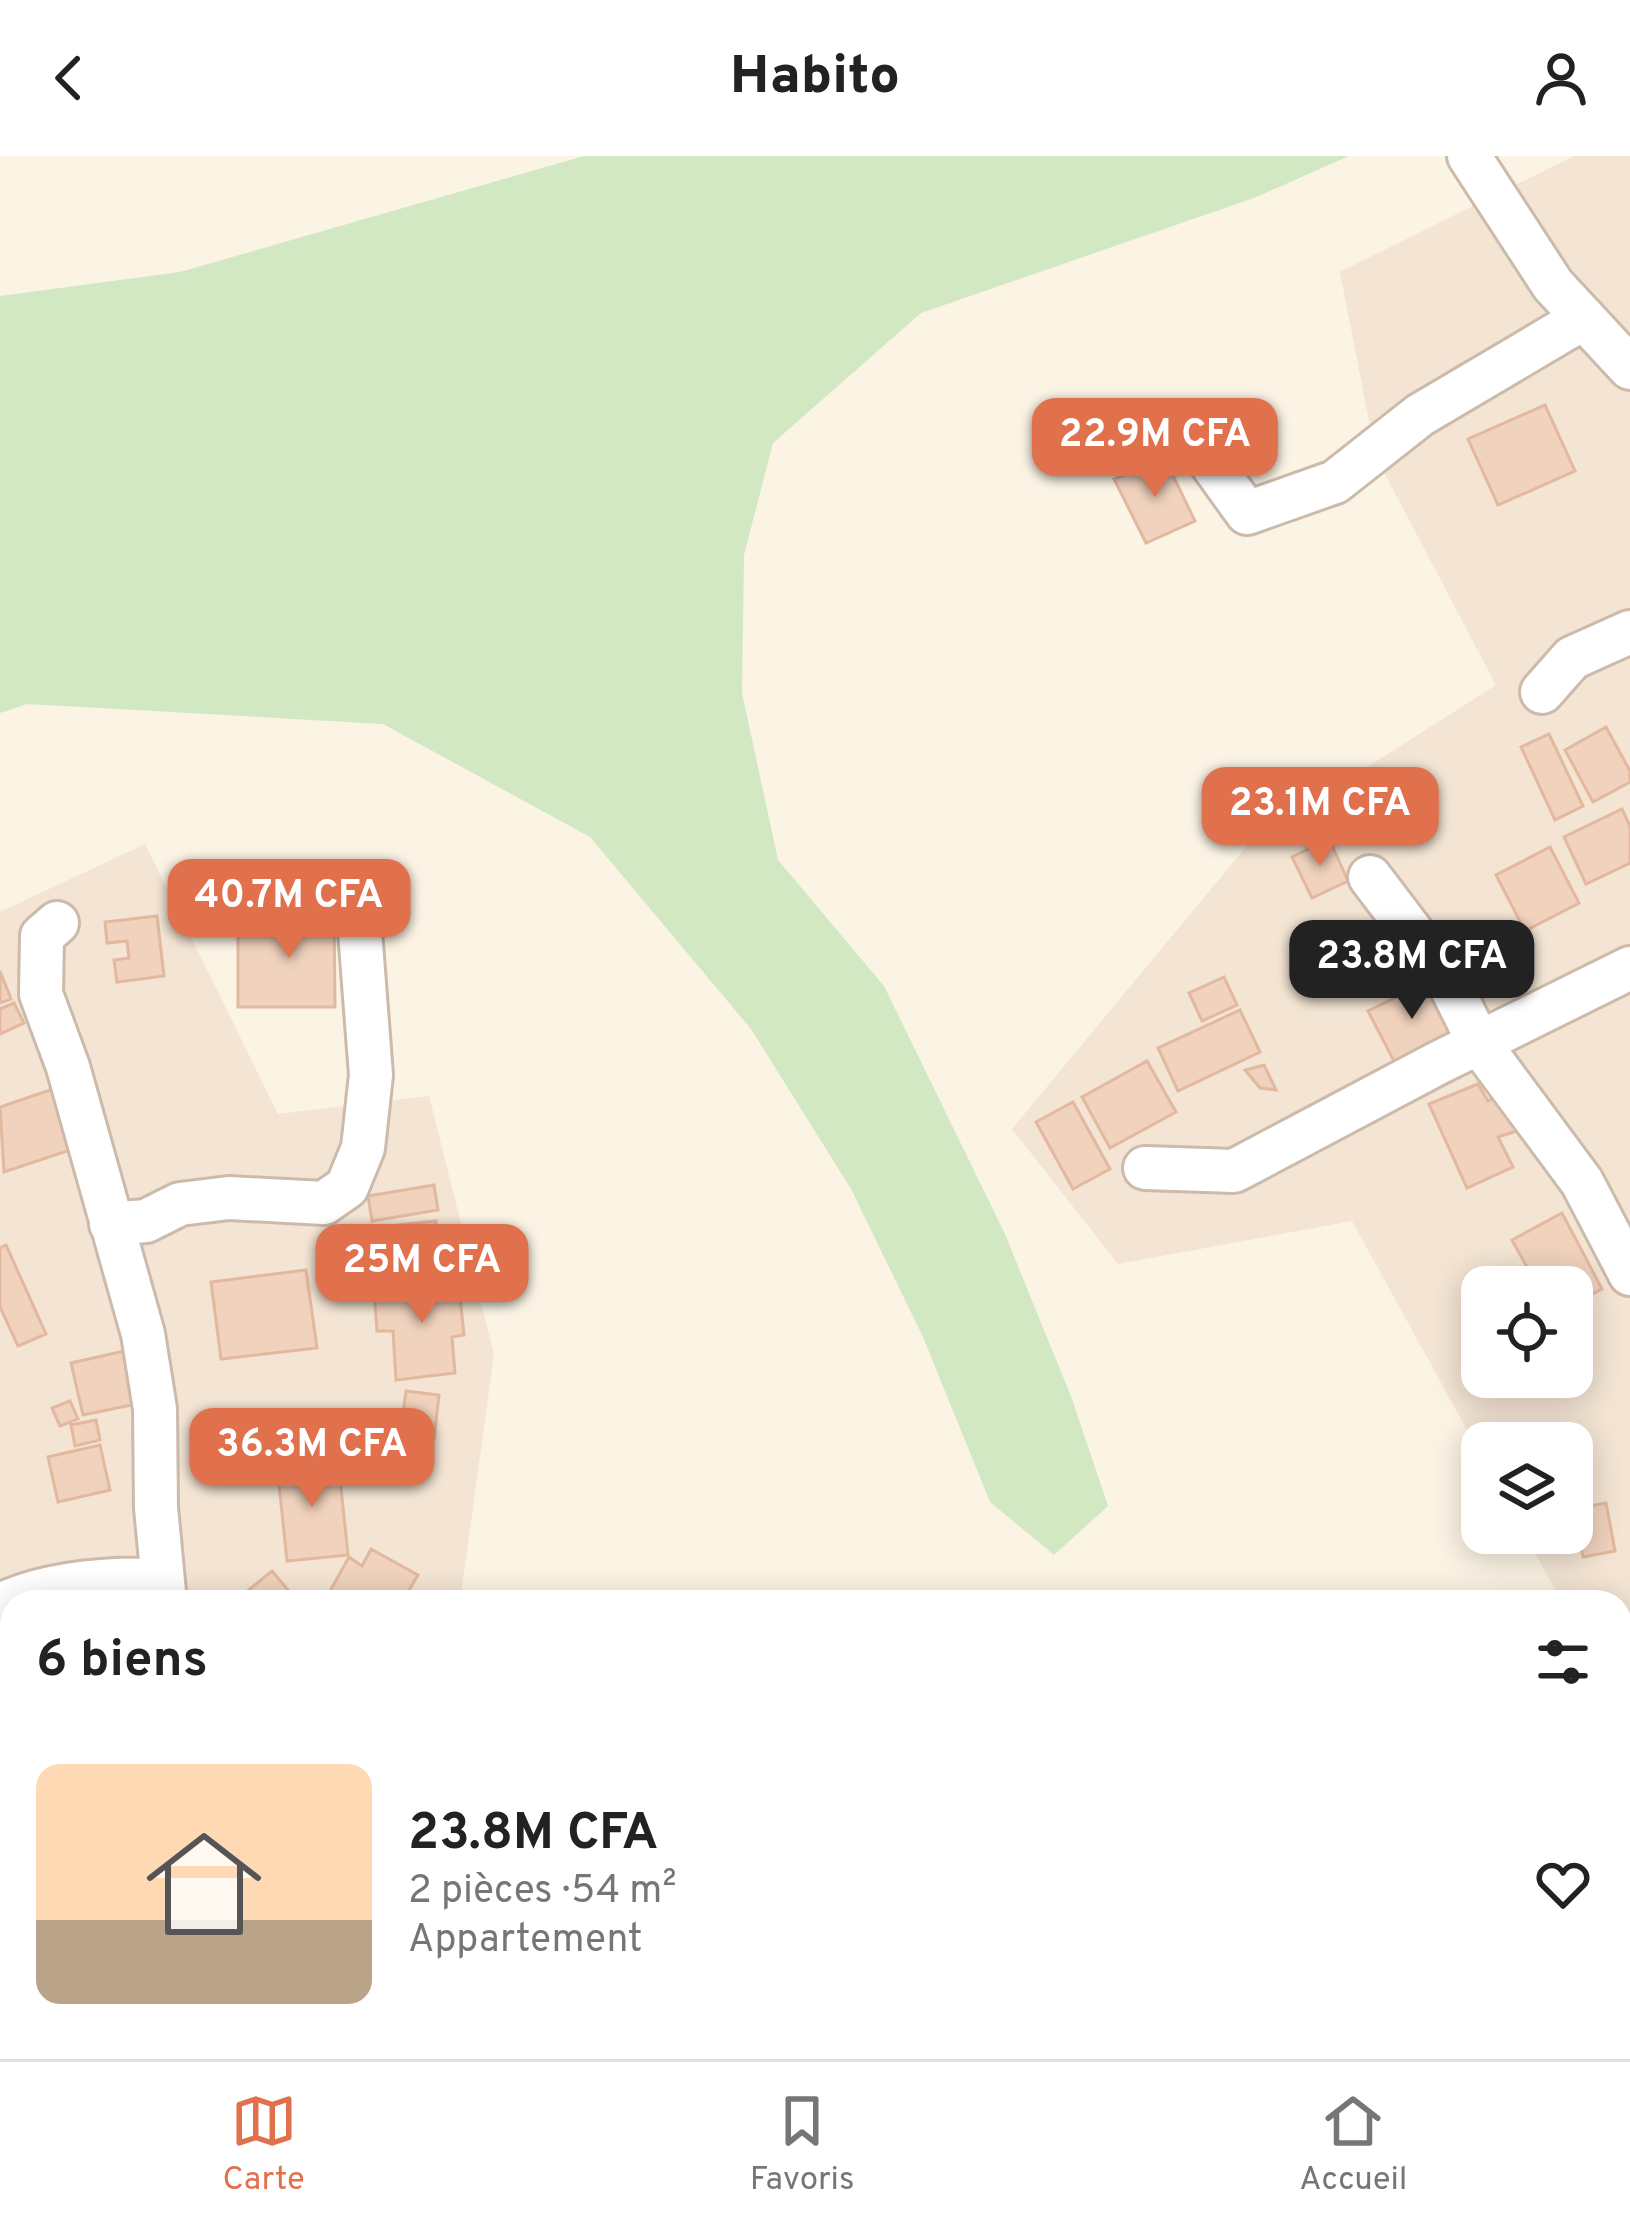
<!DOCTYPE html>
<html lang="fr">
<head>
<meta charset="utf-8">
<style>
	:root { --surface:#fff; --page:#f6f6f6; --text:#222; --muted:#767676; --line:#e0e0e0; --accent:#e1704d }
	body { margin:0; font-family:Overpass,sans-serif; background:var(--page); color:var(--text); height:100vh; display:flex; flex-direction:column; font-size:45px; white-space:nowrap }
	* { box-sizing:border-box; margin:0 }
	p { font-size:39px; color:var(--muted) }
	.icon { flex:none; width:66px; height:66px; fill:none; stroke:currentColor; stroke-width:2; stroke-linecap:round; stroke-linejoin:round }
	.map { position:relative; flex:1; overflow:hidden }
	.panel { position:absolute; left:0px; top:1434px; width:1632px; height:471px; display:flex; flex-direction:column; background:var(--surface); border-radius:36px 36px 0 0; box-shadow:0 6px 30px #0003 }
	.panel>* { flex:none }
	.controls { position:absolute; left:1461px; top:1110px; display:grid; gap:24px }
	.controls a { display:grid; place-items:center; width:132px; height:132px; border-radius:24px; background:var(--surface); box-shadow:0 6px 30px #0003; font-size:60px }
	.price { position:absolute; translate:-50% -102px; padding:0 27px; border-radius:24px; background:var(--accent); color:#fff; font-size:39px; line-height:78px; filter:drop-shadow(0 3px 6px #0008) }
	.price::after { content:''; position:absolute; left:50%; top:72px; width:36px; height:27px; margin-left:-18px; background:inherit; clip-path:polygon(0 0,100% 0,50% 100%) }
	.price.active { background:#222; color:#fff }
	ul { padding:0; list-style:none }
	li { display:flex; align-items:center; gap:36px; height:300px; padding:0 36px }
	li+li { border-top:3px solid var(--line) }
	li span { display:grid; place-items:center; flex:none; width:336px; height:240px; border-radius:24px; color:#555 }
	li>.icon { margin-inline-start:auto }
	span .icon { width:144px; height:144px; fill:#fffc; stroke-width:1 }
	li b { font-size:51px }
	h2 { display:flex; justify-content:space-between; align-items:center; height:144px; padding:0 36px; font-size:51px }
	header { display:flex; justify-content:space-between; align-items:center; height:156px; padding:0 36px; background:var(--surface); font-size:54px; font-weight:800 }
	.tabs { display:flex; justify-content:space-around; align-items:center; height:168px; border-top:3px solid var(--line); background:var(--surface); font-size:33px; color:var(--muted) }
	.tabs a { display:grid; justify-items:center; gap:6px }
	.tabs .active { color:var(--accent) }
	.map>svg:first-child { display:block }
	.residential { fill:#f3e4d3; fill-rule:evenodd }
	.green { fill:#d2e8c3 }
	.building { fill:#f0d2bd; stroke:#e2b99e; stroke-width:3 }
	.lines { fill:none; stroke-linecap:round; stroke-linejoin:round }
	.minor-casing { stroke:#ccbaab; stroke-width:48 }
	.minor { stroke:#fff; stroke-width:42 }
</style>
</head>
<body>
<header><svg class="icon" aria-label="back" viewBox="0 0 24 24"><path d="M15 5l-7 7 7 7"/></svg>Habito<svg class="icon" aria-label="person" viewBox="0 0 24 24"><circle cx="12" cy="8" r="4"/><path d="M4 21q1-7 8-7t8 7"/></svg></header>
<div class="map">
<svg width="1630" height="1903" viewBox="0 0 1630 1903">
	<rect width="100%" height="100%" fill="#fbf3e4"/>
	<path class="residential" d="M1574 0H1630V1903H221L208 1893H1620V1446H1562L1524 1377H1572V1287H1482V1301L1352 1065 1118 1108 1012 973 1250 686 1496 529 1376 301 1340 116ZM1482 1131H1572V1221H1482Z
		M145 688 278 958 429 940 494 1198 460 1446H12V1741L0 1732V756Z"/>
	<path class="green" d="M584 0H1349L1254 42 921 157 773 287 744 399 742 537 778 704 884 830 1005 1078 1072 1243 1108 1350 1054 1399 990 1346 923 1181 851 1033 751 873 590 681 383 568 27 548 0 557V140L180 116Z"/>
	<path class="building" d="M1545 249 1575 315 1498 349 1468 283Z
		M1165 303 1195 365 1146 387 1114 323Z
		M1606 571 1630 615V626L1593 646 1565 594Z
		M1549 578 1583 650 1555 664 1521 591Z
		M1622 653 1630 670V707L1586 728 1564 681Z
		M1329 683 1348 725 1312 742 1292 701Z
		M1550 691 1579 747 1525 775 1496 719Z
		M275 751H334L335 851H238V772H275Z
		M157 760 164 820 117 826 114 804 129 802 127 785 107 787 105 766Z
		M0 815 11 843 0 847Z
		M1224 821 1237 849 1202 865 1189 837Z
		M1429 825 1455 877 1395 907 1368 855Z
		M14 847 24 867 0 878V853Z
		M1240 854 1260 896 1178 935 1158 892Z
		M1147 905 1176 956 1110 992 1082 941Z
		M1264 909 1276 934 1260 932 1245 914Z
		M1478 928 1488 945 1504 937 1523 973 1498 981 1513 1011 1467 1032 1429 948Z
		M53 933 73 993 4 1016 0 951Z
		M1073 946 1110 1013 1073 1033 1036 966Z
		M434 1029 438 1054 372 1065 368 1040Z
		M1562 1057 1602 1133 1572 1148V1131H1538L1512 1084Z
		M436 1065 442 1118 389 1124 397 1069Z
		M6 1089 46 1178 18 1190 0 1151V1092Z
		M306 1114 317 1192 221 1203 211 1126Z
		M458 1121 464 1179 452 1181 455 1217 396 1224 393 1175H377L374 1135Z
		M124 1195 136 1248 83 1259 71 1207Z
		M406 1235 439 1239 434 1283 400 1279Z
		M70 1245 78 1263 60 1270 52 1252Z
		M96 1264 100 1284 75 1290 71 1269Z
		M100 1289 110 1334 58 1346 48 1301Z
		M338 1303 348 1399 287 1405 277 1309Z
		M1606 1347 1615 1395 1583 1401 1574 1353Z
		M371 1393 418 1419 402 1446H344L329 1437 349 1401 362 1410Z
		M272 1415 298 1446H234Z
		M10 1521 12 1601 0 1602V1525Z
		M1630 1813V1865L1620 1848 1629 1841 1620 1819Z
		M85 1893H130L132 1899 119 1903H88Z
		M320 1893H383L386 1903H310L308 1897Z
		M598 1893H629L630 1903H599Z
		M655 1893H680L681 1903H656Z
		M756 1893H830L831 1903H757Z
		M844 1893H869L870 1899 845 1901Z
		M1161 1893H1205L1193 1903H1149Z
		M1249 1893H1294L1296 1901 1251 1903Z
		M1302 1893H1332L1333 1898 1304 1903Z
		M1437 1893H1461L1464 1903H1438Z
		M1546 1893H1569L1576 1903H1530Z"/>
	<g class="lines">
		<defs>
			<path id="minor" d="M1469 0 1553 129 1630 212
				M1211 307 1247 357 1335 326 1420 259 1584 162
				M1542 536 1572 502 1630 476
				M1370 721 1446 821 1479 887 1582 1026 1630 1118
				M57 767 42 780 41 838 68 911 143 1178 155 1253 156 1352 165 1446
				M1145 1012 1234 1015 1438 907 1630 812
				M111 1068 146 1065 180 1048 229 1042 324 1047 347 1031 363 992 371 919 359 762
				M0 1449C49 1426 110 1422 163 1424
				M406 1893 412 1903
				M1404 1893 1407 1903"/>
		</defs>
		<use href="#minor" class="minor-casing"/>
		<use href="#minor" class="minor"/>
	</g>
</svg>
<div class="controls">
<a><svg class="icon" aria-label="locate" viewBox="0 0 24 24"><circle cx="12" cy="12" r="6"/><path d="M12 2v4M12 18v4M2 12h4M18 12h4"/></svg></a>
<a><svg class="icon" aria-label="layers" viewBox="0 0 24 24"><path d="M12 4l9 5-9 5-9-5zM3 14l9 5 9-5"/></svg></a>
</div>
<b class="price" style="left:1155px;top:344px">22.9M CFA</b>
<b class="price" style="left:1320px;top:713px">23.1M CFA</b>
<b class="price" style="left:289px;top:805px">40.7M CFA</b>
<b class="price active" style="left:1412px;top:866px">23.8M CFA</b>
<b class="price" style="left:422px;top:1170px">25M CFA</b>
<b class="price" style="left:312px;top:1354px">36.3M CFA</b>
<section class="panel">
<h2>6 biens<svg class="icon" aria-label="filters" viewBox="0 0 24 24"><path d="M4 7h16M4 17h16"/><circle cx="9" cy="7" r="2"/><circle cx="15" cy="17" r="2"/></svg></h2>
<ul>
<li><span style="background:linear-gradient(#ffd9b3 65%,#b9a48a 0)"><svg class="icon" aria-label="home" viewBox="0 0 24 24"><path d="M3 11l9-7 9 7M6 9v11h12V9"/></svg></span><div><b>23.8M CFA</b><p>2 pièces · 54 m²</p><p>Appartement</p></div><svg class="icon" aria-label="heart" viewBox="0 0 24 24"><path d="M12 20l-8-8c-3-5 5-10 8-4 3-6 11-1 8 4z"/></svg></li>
</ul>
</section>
</div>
<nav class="tabs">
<a class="active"><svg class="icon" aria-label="map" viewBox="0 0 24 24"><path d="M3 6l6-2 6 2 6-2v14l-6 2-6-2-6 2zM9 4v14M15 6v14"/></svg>Carte</a>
<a><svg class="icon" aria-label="saved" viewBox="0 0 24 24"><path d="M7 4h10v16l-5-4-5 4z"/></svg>Favoris</a>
<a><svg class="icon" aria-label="home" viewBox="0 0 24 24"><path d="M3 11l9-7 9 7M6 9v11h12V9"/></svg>Accueil</a>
</nav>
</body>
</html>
